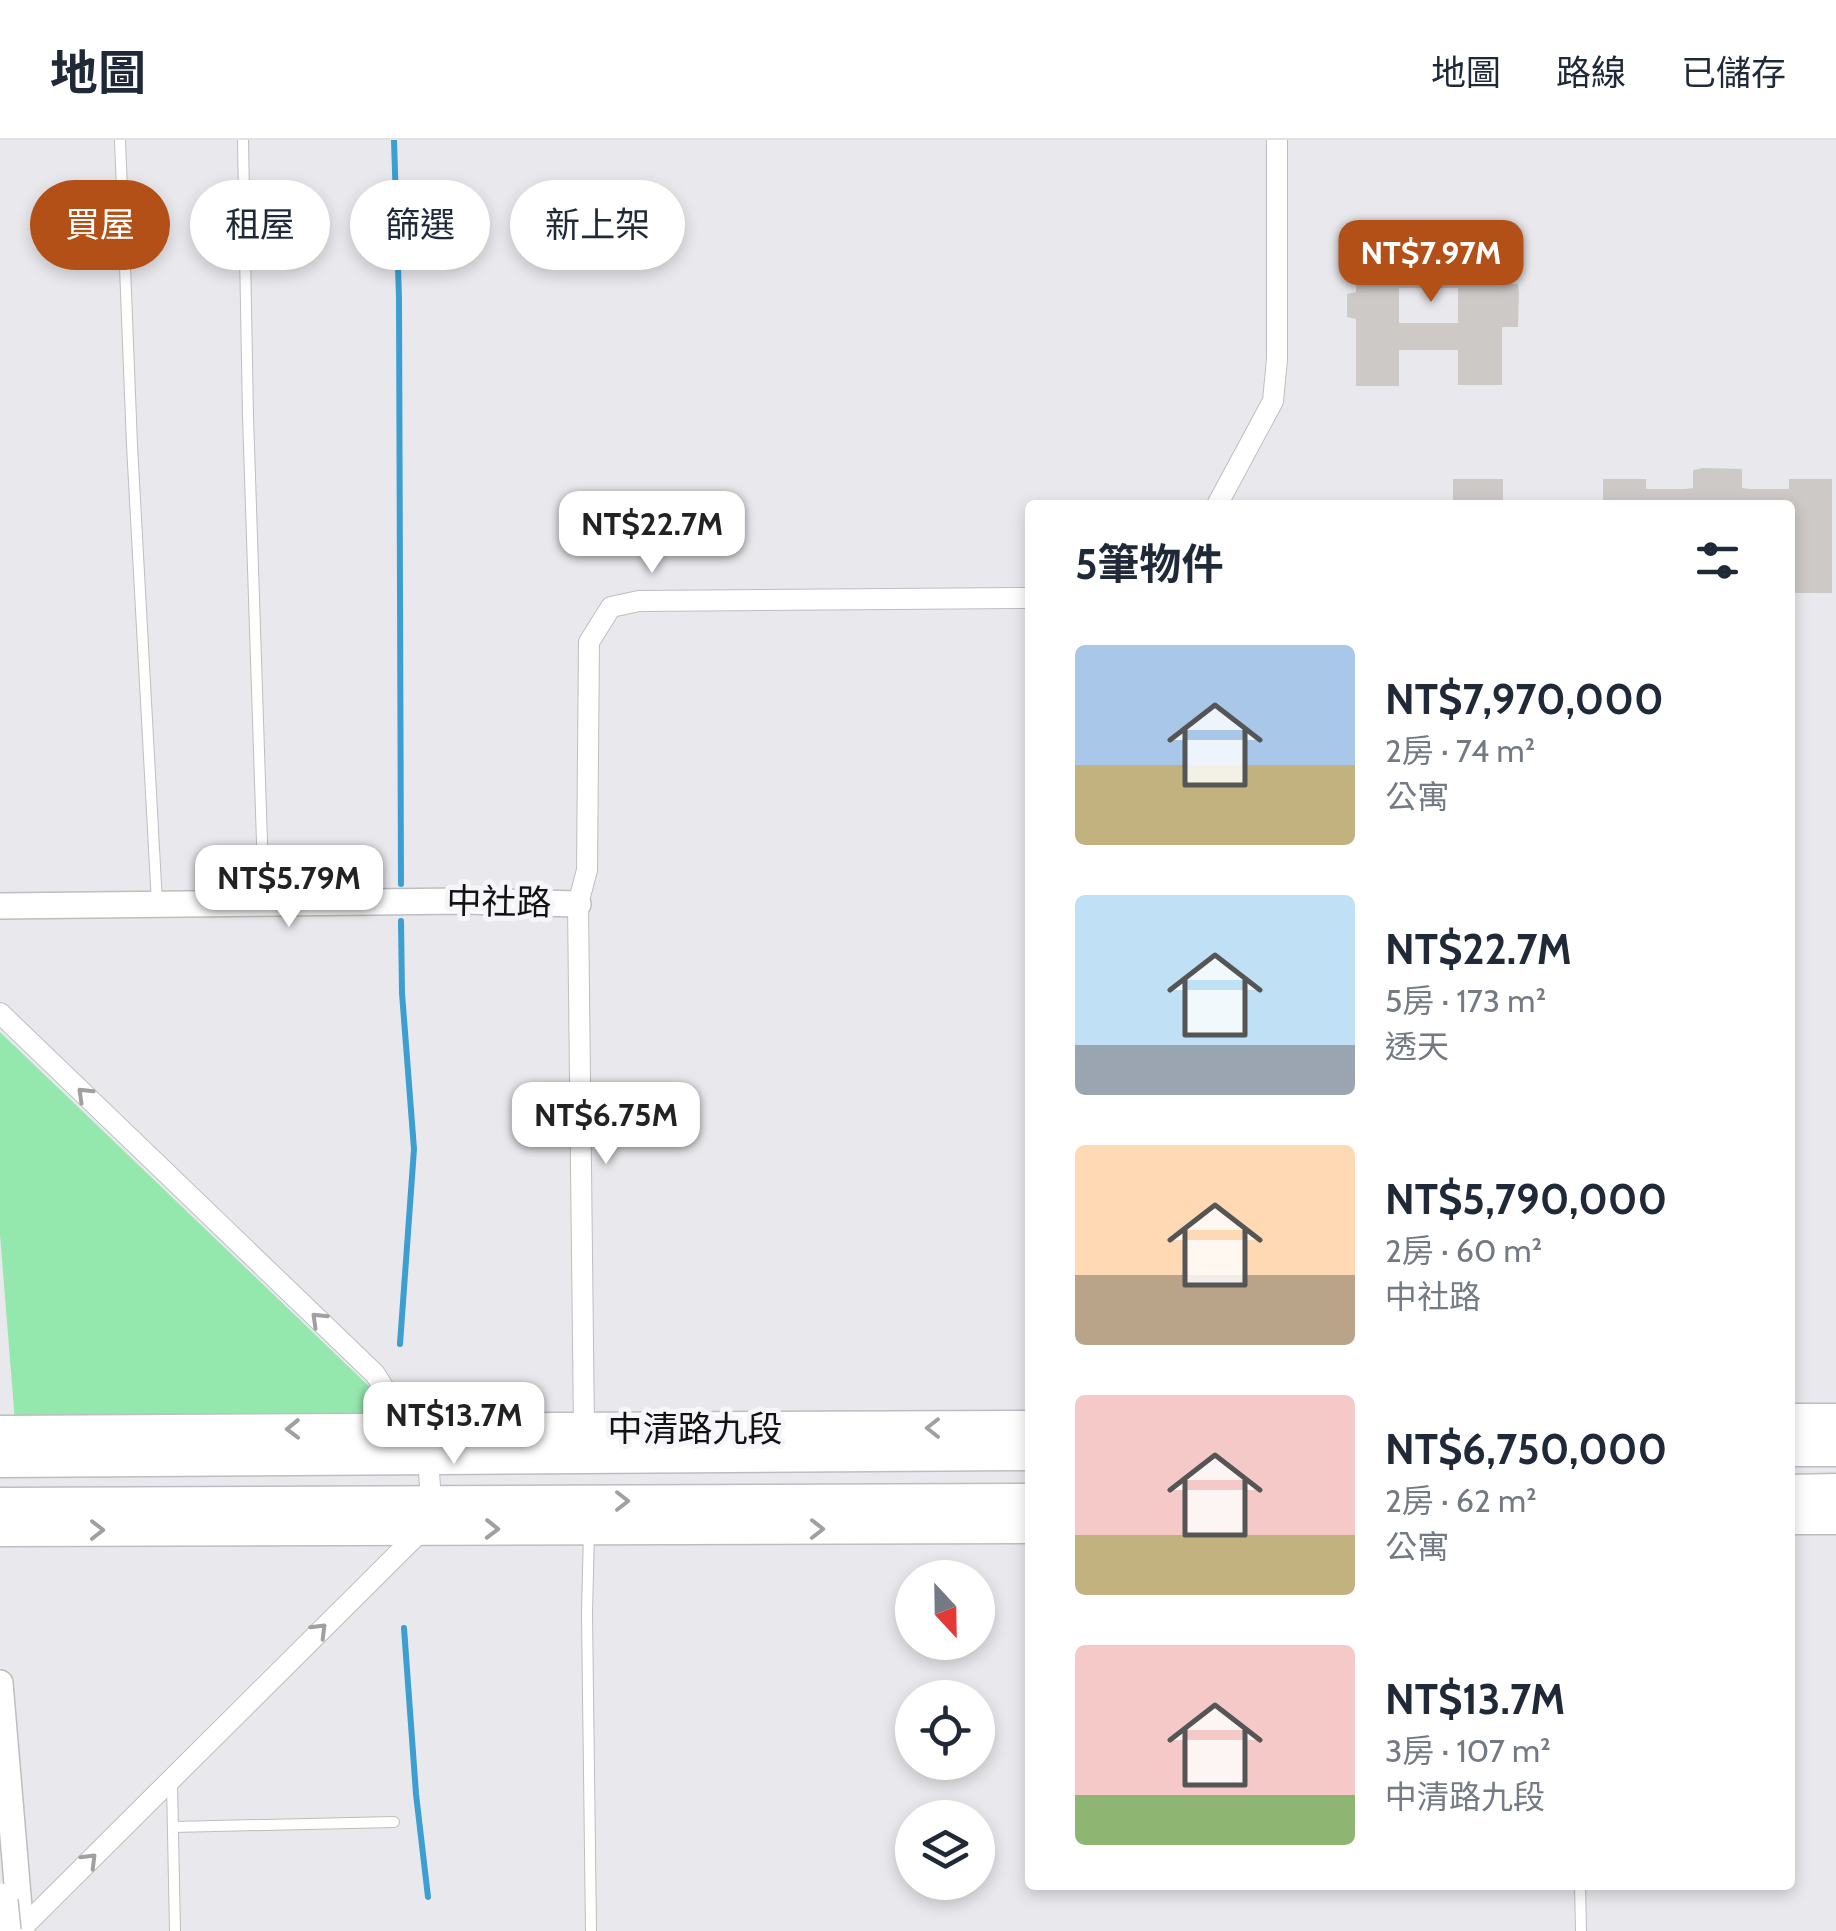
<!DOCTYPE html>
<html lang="zh-TW">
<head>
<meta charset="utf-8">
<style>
	:root { --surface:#fff; --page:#f6f6f7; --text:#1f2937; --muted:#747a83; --line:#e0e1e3; --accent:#b35018 }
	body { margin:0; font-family:Cabin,"Noto Sans TC",sans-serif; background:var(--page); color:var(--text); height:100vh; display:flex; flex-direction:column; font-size:38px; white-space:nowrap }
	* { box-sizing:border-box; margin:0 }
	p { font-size:32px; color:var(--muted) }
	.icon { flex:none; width:55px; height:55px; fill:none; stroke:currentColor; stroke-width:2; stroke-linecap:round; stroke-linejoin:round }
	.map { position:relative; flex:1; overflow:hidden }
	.drawer { position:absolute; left:1025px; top:360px; width:770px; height:1390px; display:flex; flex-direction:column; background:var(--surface); border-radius:10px; box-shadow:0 5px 15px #0003 }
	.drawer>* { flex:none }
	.hud { position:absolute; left:30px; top:40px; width:845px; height:90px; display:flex; gap:20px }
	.needle { width:65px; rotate:158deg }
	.buttons { position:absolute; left:895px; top:1420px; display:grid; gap:20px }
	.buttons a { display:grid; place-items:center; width:100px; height:100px; border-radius:50%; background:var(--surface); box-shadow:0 5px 15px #0003; font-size:50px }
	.price { position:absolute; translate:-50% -85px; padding:0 22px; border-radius:20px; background:#fff; color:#222; font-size:32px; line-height:65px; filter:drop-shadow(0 2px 5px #0008) }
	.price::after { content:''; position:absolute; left:50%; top:60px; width:30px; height:22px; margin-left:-15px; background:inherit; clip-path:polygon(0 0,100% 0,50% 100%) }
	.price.on { background:var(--accent); color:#fff }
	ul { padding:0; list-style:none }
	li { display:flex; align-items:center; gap:30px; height:250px; padding:0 50px }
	li span { display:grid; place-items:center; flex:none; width:280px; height:200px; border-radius:10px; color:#555 }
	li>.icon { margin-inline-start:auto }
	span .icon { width:120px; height:120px; fill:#fffc; stroke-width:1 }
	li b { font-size:42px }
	h2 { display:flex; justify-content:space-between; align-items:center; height:120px; padding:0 50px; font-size:42px }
	.chip { padding:0 35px; border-radius:45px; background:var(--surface); box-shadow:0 5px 15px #0003; font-size:35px; line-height:90px }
	.chip.on { background:var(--accent); color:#fff }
	header { display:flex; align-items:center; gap:60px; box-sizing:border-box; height:140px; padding:0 50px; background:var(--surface); border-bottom:2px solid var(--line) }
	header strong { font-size:48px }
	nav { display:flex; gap:55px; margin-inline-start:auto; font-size:35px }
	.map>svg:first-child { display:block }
	.green { fill:#95e8ad }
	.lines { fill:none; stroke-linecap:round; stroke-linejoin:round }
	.stream { stroke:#3d9ed0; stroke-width:6 }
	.building { fill:#cdc9c7; fill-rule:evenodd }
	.service-casing { stroke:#bebdc1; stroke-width:12 }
	.minor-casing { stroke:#bebdc1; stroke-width:22 }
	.tertiary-casing { stroke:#bebdc1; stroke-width:28 }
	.primary-casing { stroke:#bebdc1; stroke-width:35 }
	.service { stroke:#fff; stroke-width:10 }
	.minor { stroke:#fff; stroke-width:20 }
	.tertiary { stroke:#fff; stroke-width:25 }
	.primary { stroke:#fff; stroke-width:32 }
	.trunk-bridge-casing { stroke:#bebdc1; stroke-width:38; stroke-linecap:butt }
	.trunk-bridge { stroke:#fff; stroke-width:35 }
	.oneway { stroke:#a0a0a1 }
	.labels { text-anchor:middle; stroke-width:10; stroke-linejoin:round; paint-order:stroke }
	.street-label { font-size:35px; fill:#121213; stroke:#f6f6fa }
</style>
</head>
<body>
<header>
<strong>地圖</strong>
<nav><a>地圖</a><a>路線</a><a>已儲存</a></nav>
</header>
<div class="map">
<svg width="1836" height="1791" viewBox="0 0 1836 1791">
	<rect width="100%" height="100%" fill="#e9e9ed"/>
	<path class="green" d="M0 892 401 1277 15 1282 0 1095Z"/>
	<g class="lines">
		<path class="stream" d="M394 0 399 158 401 744
			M400 1204 414 1009 402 853 401 781
			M404 1488 416 1654 428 1757"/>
	</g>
	<path class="building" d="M1399 85V121H1458V85H1501L1502 144H1518L1519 154 1518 187H1502V245H1458V210H1399V246H1356V179L1347 177V154L1356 152V86ZM1399 148H1458V183H1399Z
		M1703 328 1742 329V348L1750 349H1789V339H1832V453H1790V365H1603V339H1646V349H1685L1693 348V330Z
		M1453 339H1503V365H1453Z"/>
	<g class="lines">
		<defs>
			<path id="service" d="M120 0 132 305 157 763
				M243 0 248 276 264 763
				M589 1391 587 1473 591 1791
				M172 1644 175 1791
				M173 1687 394 1682
				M1580 1745 1581 1791"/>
			<path id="minor" d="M1217 365 1273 261 1277 219V0
				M0 873 375 1234 428 1318 431 1361 424 1388 21 1789 12 1790
				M584 1290 578 764 587 730 589 502 611 467 639 461 1030 458"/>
			<path id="tertiary" d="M0 766 465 761 578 764
				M0 1543 21 1791"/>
			<path id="primary" d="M1790 1280H1836
				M0 1292C343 1288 687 1290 1030 1287
				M1790 1310H1836
				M0 1321 1030 1314
				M1790 1351 1836 1350
				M0 1364 1030 1360
				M1790 1378H1836
				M0 1390 1030 1387"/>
		</defs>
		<use href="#service" class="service-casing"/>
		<use href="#minor" class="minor-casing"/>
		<use href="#tertiary" class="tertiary-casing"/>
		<use href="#primary" class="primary-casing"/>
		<use href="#service" class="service"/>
		<use href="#minor" class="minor"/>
		<use href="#tertiary" class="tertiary"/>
		<use href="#primary" class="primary"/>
		<defs>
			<path id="trunk-bridge" d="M0 1761 3 1791"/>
		</defs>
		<use href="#trunk-bridge" class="trunk-bridge-casing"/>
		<use href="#trunk-bridge" class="trunk-bridge"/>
	</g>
	<defs><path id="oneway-chevron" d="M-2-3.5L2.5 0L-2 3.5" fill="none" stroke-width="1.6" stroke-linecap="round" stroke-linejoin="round" transform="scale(2.5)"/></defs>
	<g class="oneway">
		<use href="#oneway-chevron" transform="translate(84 954) rotate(-136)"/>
		<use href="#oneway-chevron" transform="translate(318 1179) rotate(-136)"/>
		<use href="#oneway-chevron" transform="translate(933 1288) rotate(180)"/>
		<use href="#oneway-chevron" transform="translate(293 1289) rotate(179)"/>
		<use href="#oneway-chevron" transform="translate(622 1361)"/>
		<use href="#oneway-chevron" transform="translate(492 1389) rotate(1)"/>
		<use href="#oneway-chevron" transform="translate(817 1389)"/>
		<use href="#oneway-chevron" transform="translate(97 1390)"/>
		<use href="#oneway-chevron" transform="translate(320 1490) rotate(-45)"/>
		<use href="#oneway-chevron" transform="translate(90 1720) rotate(-45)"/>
	</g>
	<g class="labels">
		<g class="street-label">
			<text transform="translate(499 762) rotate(1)" y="12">中社路</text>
			<text x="695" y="1301">中清路九段</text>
		</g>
	</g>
</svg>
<div class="buttons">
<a><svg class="needle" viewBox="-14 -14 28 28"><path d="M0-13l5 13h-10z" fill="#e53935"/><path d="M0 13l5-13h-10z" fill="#747a83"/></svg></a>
<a><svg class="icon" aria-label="locate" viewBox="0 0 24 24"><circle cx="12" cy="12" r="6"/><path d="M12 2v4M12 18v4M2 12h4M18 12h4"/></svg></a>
<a><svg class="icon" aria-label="layers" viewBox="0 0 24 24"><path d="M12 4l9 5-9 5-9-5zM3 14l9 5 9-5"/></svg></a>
</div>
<b class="price on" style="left:1431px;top:165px">NT$7.97M</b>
<b class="price" style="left:652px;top:436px">NT$22.7M</b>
<b class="price" style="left:289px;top:790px">NT$5.79M</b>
<b class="price" style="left:606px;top:1027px">NT$6.75M</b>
<b class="price" style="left:454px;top:1327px">NT$13.7M</b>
<div class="hud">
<a class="chip on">買屋</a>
<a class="chip">租屋</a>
<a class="chip">篩選</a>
<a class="chip">新上架</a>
</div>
<section class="drawer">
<h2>5筆物件<svg class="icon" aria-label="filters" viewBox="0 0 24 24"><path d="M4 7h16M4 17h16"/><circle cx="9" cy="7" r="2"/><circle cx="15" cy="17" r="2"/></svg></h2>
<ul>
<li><span style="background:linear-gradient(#a9c7e8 60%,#c2b280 0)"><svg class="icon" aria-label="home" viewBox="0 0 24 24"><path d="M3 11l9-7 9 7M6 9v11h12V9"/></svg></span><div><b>NT$7,970,000</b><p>2房 · 74 m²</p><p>公寓</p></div></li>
<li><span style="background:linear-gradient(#bfe0f5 75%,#9aa5b1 0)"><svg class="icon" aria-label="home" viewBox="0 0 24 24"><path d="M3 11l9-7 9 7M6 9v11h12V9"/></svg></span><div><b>NT$22.7M</b><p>5房 · 173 m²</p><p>透天</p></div></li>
<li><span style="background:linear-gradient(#ffd9b3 65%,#b9a48a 0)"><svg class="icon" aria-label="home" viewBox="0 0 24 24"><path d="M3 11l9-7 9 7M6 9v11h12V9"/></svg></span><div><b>NT$5,790,000</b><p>2房 · 60 m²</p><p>中社路</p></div></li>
<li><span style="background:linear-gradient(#f6c9c9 70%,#c2b280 0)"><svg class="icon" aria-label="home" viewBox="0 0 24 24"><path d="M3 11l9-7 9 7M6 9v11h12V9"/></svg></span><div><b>NT$6,750,000</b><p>2房 · 62 m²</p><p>公寓</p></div></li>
<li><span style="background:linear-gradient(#f6c9c9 75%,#8fb573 0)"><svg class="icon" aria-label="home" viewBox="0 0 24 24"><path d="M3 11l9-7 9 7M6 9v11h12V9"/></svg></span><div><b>NT$13.7M</b><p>3房 · 107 m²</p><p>中清路九段</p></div></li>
</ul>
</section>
</div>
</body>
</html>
